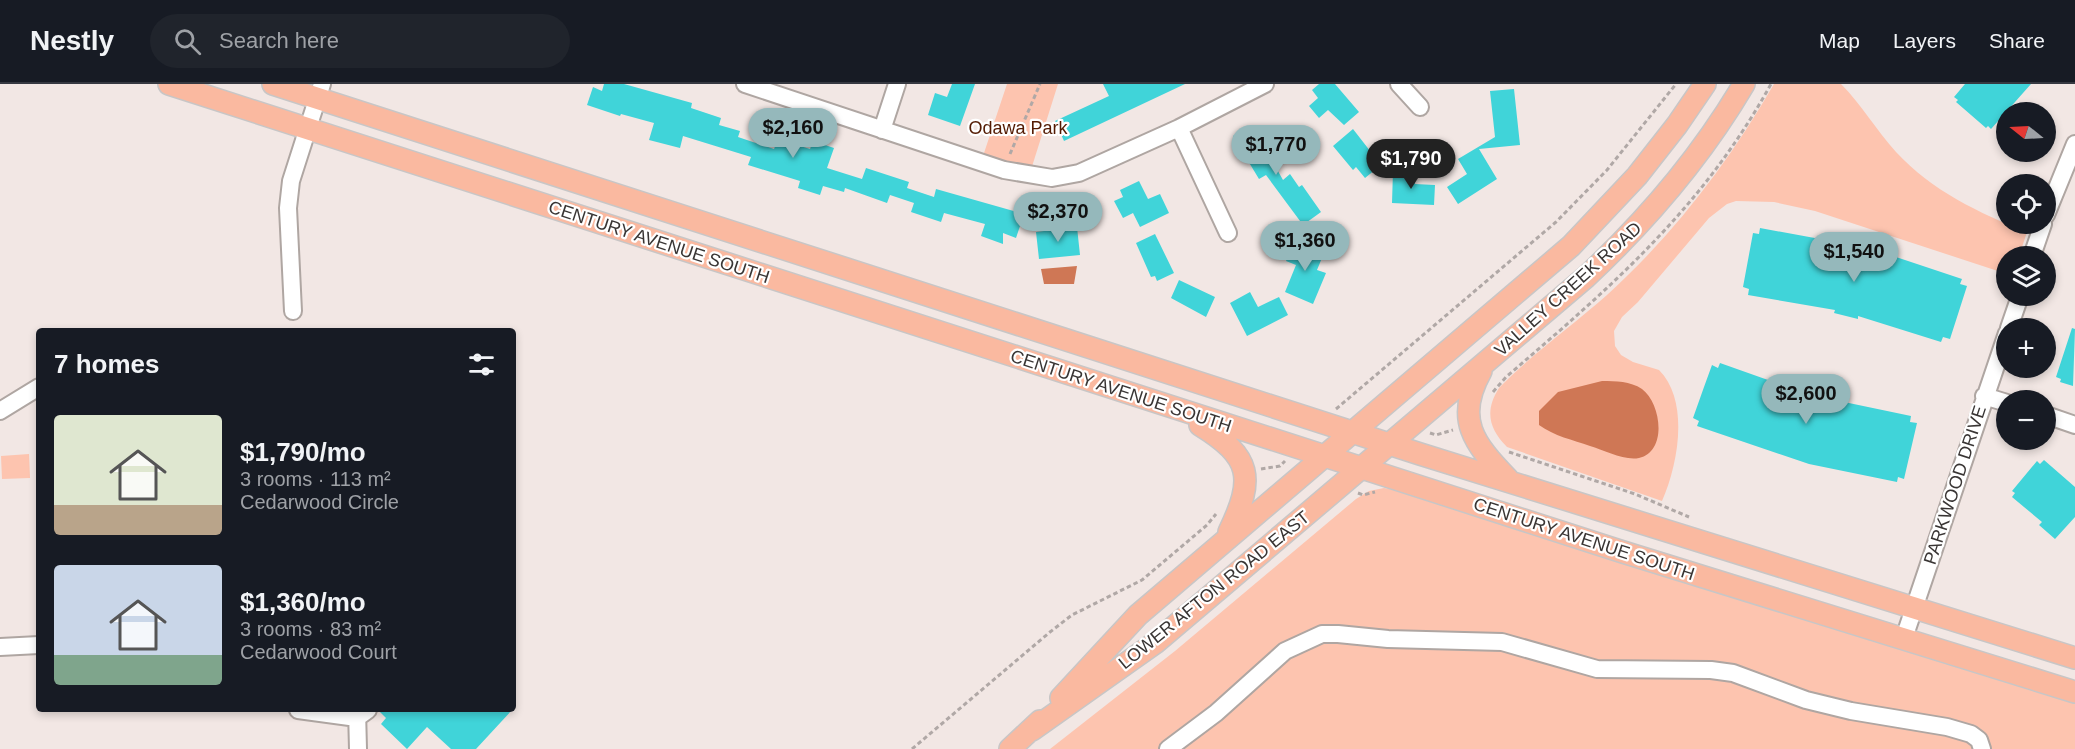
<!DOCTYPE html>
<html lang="en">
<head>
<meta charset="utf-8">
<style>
	:root { --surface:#171b24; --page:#20242c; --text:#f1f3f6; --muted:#9ea1a6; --line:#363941; --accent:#95b8bb }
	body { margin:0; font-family:Arial,sans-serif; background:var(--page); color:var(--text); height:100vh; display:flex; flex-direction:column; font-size:22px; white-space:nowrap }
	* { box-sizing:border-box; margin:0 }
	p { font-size:20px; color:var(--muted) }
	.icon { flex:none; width:33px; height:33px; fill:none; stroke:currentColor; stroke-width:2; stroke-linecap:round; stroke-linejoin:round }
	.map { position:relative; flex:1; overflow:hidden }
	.panel { position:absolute; left:36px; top:244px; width:480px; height:384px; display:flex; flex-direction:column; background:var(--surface); border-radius:6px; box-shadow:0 3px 9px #0003 }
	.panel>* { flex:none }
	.needle { width:39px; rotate:288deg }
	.tools { position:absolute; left:1996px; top:18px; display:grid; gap:12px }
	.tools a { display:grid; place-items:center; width:60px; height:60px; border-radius:50%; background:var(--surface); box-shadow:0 3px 9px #0003; font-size:30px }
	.price { position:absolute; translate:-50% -51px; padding:0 14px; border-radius:21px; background:var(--accent); color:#111; font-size:20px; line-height:39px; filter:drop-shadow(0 2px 3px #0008) }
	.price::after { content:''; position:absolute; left:50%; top:36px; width:18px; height:14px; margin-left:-9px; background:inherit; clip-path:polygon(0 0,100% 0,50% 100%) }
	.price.active { background:#222; color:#fff }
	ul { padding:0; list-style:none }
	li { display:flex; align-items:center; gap:18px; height:150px; padding:0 18px }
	li span { display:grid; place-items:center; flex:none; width:168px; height:120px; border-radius:6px; color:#555 }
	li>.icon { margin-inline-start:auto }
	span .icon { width:72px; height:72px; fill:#fffc; stroke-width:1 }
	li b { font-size:26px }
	h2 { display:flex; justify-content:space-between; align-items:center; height:72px; padding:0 18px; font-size:26px }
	header { display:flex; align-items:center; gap:36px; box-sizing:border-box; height:84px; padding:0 30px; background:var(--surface); border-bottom:2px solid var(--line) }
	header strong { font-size:28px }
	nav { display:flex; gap:33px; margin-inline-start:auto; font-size:21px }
	.search { width:420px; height:54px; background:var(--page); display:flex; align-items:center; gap:15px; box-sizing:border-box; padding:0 21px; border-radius:33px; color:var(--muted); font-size:22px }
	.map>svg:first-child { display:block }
	.green { fill:#fdc4af }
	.water { fill:#cf7755 }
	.building { fill:#40d4d9 }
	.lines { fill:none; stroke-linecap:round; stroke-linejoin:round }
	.minor-casing { stroke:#afa6a2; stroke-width:20 }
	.major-casing { stroke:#c8c6c6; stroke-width:24 }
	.path { stroke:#b0a8a6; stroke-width:3; stroke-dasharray:4.5 3; stroke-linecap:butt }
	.minor { stroke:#fff; stroke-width:16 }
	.major { stroke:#fab9a0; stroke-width:21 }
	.labels { text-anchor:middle; stroke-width:4.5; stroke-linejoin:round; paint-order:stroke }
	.park-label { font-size:18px; fill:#531b03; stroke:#fff }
	.street-label { font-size:18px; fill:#393534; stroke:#fff }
</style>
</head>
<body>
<header>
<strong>Nestly</strong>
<div class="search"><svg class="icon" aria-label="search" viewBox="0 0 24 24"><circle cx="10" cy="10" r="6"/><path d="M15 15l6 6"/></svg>Search here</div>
<nav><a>Map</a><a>Layers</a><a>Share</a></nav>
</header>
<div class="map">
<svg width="2075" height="665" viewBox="0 0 2075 665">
	<rect width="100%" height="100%" fill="#f2e7e4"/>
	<path class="green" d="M1007 0H1058L1029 92 981 78Z
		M1774 0H1841C1862 21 1876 46 1896 68 1932 107 1979 129 2027 148L2019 172H2007V190L1815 127 1774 118 1736 117 1727 120 1709 134 1638 218 1622 233 1614 247 1615 262 1621 271 1633 278 1659 286C1690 317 1678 381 1662 417L1507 363C1488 344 1485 326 1499 304 1532 270 1572 242 1607 211 1674 150 1729 78 1774 0Z
		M29 370 30 394 2 395 1 372Z
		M1384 404 1400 407 2075 619V665H1050L1175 567 1356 415 1369 407Z"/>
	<path class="water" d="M1077 182 1074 200H1044L1041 185Z
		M1602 297C1616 297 1630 297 1642 305 1661 319 1668 367 1639 374 1624 377 1604 366 1590 362 1573 356 1554 352 1539 341V327L1558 308Z"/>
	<path class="building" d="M604 0H624L692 19 691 24 721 34 719 41 740 47 738 53 774 65 778 55 810 65 813 57 834 64 827 84 862 95 866 84 909 98 907 104 934 113 936 105 1024 130 1016 154 1003 149V160L981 152 985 140 944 129 941 138 911 128 914 119 890 111 887 119 845 104 844 108 823 102 820 111 798 104 800 97 748 81 751 73 683 52 680 64 649 56 654 39 621 30 620 32 587 21 593 3 602 7Z
		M952 0H975L960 42 928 31 935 9 947 13Z
		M1103 0H1185L1064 57 1055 37 1109 12Z
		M1319 0H1335L1359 28 1344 41 1328 26 1319 34 1309 22 1318 14 1312 6Z
		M1965 0H2031L1991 45 1988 42 1986 44 1956 18 1958 16 1954 13Z
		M1514 5 1520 61 1479 65 1497 95 1458 120 1447 103 1467 90 1458 75 1495 53 1490 7Z
		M1252 41 1283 96 1290 90 1299 103 1302 101 1321 128 1303 141 1266 91 1259 95 1233 52Z
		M1353 45 1381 81 1365 94 1356 83 1353 86 1333 62Z
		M1393 87 1415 88V100L1435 101 1434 121 1392 119Z
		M1139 97 1148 115 1160 110 1169 129 1140 143 1133 129 1123 134 1114 117 1123 113 1120 106Z
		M1077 143 1080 171 1039 175 1036 148Z
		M1760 144 1869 164 1962 195 1960 200 1967 202 1950 255 1943 253 1941 258 1858 232V235L1834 229 1835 226 1748 211 1749 205 1743 203 1753 149 1759 150Z
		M1155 150 1174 189 1157 197 1155 192 1151 193 1136 159Z
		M1294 157 1324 169 1317 186 1326 189 1313 220 1285 208 1296 181 1286 177Z
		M1179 196 1215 213 1206 233 1171 214Z
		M1250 208 1258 223 1279 213 1288 231 1247 252 1230 219Z
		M2072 244 2075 245 2073 302 2060 298 2061 295 2056 293Z
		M1720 279 1802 308 1803 305 1826 311 1825 314 1911 332 1910 338 1917 339 1904 395 1898 393 1897 398 1809 380 1697 342 1699 337 1693 334 1704 303 1712 281 1718 284Z
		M2044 376 2075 403V433L2055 455 2039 441 2042 438 2012 413 2015 409 2012 407 2037 377 2040 380Z
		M378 626H512L476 665H451L427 643 407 665 381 640 386 634Z"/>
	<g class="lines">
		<defs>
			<path id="minor" d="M745 0 1004 86 1052 94 1079 89 1179 44 1265 0
				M1399 0 1420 23
				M1179 44 1228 149
				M882 46 897 0
				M2046 131 2075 60
				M2032 172 2043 140
				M293 227 288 124 291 97 322 0
				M2009 244 2020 212
				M1984 312 2007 319
				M0 327 39 303
				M2046 331 2075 341
				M1904 554 2007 249
				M0 563 39 561
				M298 626 357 634 368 626
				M357 626 358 665
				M1168 665 1216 629 1285 567 1322 550H1338L1388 555 1502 558 1597 585 1711 586 1733 589 1806 616 1851 627 1947 643 1971 650 1979 656 1982 665"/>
			<path id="major" d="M169 0 1623 468 2075 608
				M273 0 1420 370 2075 574
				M1481 287C1454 335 1474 360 1508 395
				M1200 341C1252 373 1255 394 1229 448
				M1061 614 1138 531 1571 162 1637 92 1677 41 1705 0
				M1032 646 1155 559 1586 193C1647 136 1701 73 1744 0
				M1010 665 1040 637"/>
		</defs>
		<use href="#minor" class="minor-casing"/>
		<use href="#major" class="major-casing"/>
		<path class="path" d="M1010 70 1040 0
			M1493 308 1506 293C1612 202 1702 125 1771 0
			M1336 325 1556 138 1607 86 1676 0
			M1430 349 1436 351 1453 346
			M1509 368 1635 410 1689 433
			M1261 385 1280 382 1285 377
			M1358 409 1363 411 1375 408
			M912 665 1050 548 1072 531 1142 496 1207 441 1216 430"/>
		<use href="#minor" class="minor"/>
		<use href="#major" class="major"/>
	</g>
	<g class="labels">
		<g class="park-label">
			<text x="1018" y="50">Odawa Park</text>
		</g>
		<g class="street-label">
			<text transform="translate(659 158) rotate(18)" y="6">CENTURY AVENUE SOUTH</text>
			<text transform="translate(1568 205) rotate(-42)" y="6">VALLEY CREEK ROAD</text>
			<text transform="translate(1121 307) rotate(18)" y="6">CENTURY AVENUE SOUTH</text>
			<text transform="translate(1955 401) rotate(-72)" y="6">PARKWOOD DRIVE</text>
			<text transform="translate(1584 455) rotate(18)" y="6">CENTURY AVENUE SOUTH</text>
			<text transform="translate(1214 506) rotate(-39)" y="6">LOWER AFTON ROAD EAST</text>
		</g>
	</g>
</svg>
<div class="tools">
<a><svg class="needle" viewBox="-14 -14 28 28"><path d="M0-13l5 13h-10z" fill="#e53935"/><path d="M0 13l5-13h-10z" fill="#9ea1a6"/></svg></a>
<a><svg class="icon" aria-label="locate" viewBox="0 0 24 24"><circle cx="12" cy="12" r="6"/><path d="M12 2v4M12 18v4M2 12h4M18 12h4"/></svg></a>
<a><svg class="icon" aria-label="layers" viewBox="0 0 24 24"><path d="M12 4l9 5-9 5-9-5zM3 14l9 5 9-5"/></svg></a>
<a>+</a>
<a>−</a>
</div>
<b class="price" style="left:793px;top:75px">$2,160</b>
<b class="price" style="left:1276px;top:92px">$1,770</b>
<b class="price active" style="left:1411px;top:106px">$1,790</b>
<b class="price" style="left:1058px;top:159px">$2,370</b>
<b class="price" style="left:1305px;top:188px">$1,360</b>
<b class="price" style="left:1854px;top:199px">$1,540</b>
<b class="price" style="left:1806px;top:341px">$2,600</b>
<section class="panel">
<h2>7 homes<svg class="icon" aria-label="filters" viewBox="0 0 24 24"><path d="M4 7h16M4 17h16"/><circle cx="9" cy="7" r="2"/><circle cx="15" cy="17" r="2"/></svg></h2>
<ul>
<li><span style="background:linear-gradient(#dfe7d0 75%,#b9a48a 0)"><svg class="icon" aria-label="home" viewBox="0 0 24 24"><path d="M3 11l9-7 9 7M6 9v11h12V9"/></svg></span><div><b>$1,790/mo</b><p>3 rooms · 113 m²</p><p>Cedarwood Circle</p></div></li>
<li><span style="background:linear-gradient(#c9d6e8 75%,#7fa58c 0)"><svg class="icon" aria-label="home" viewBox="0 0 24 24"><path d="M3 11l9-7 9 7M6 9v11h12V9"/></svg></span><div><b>$1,360/mo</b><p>3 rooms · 83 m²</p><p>Cedarwood Court</p></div></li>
</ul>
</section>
</div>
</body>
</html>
